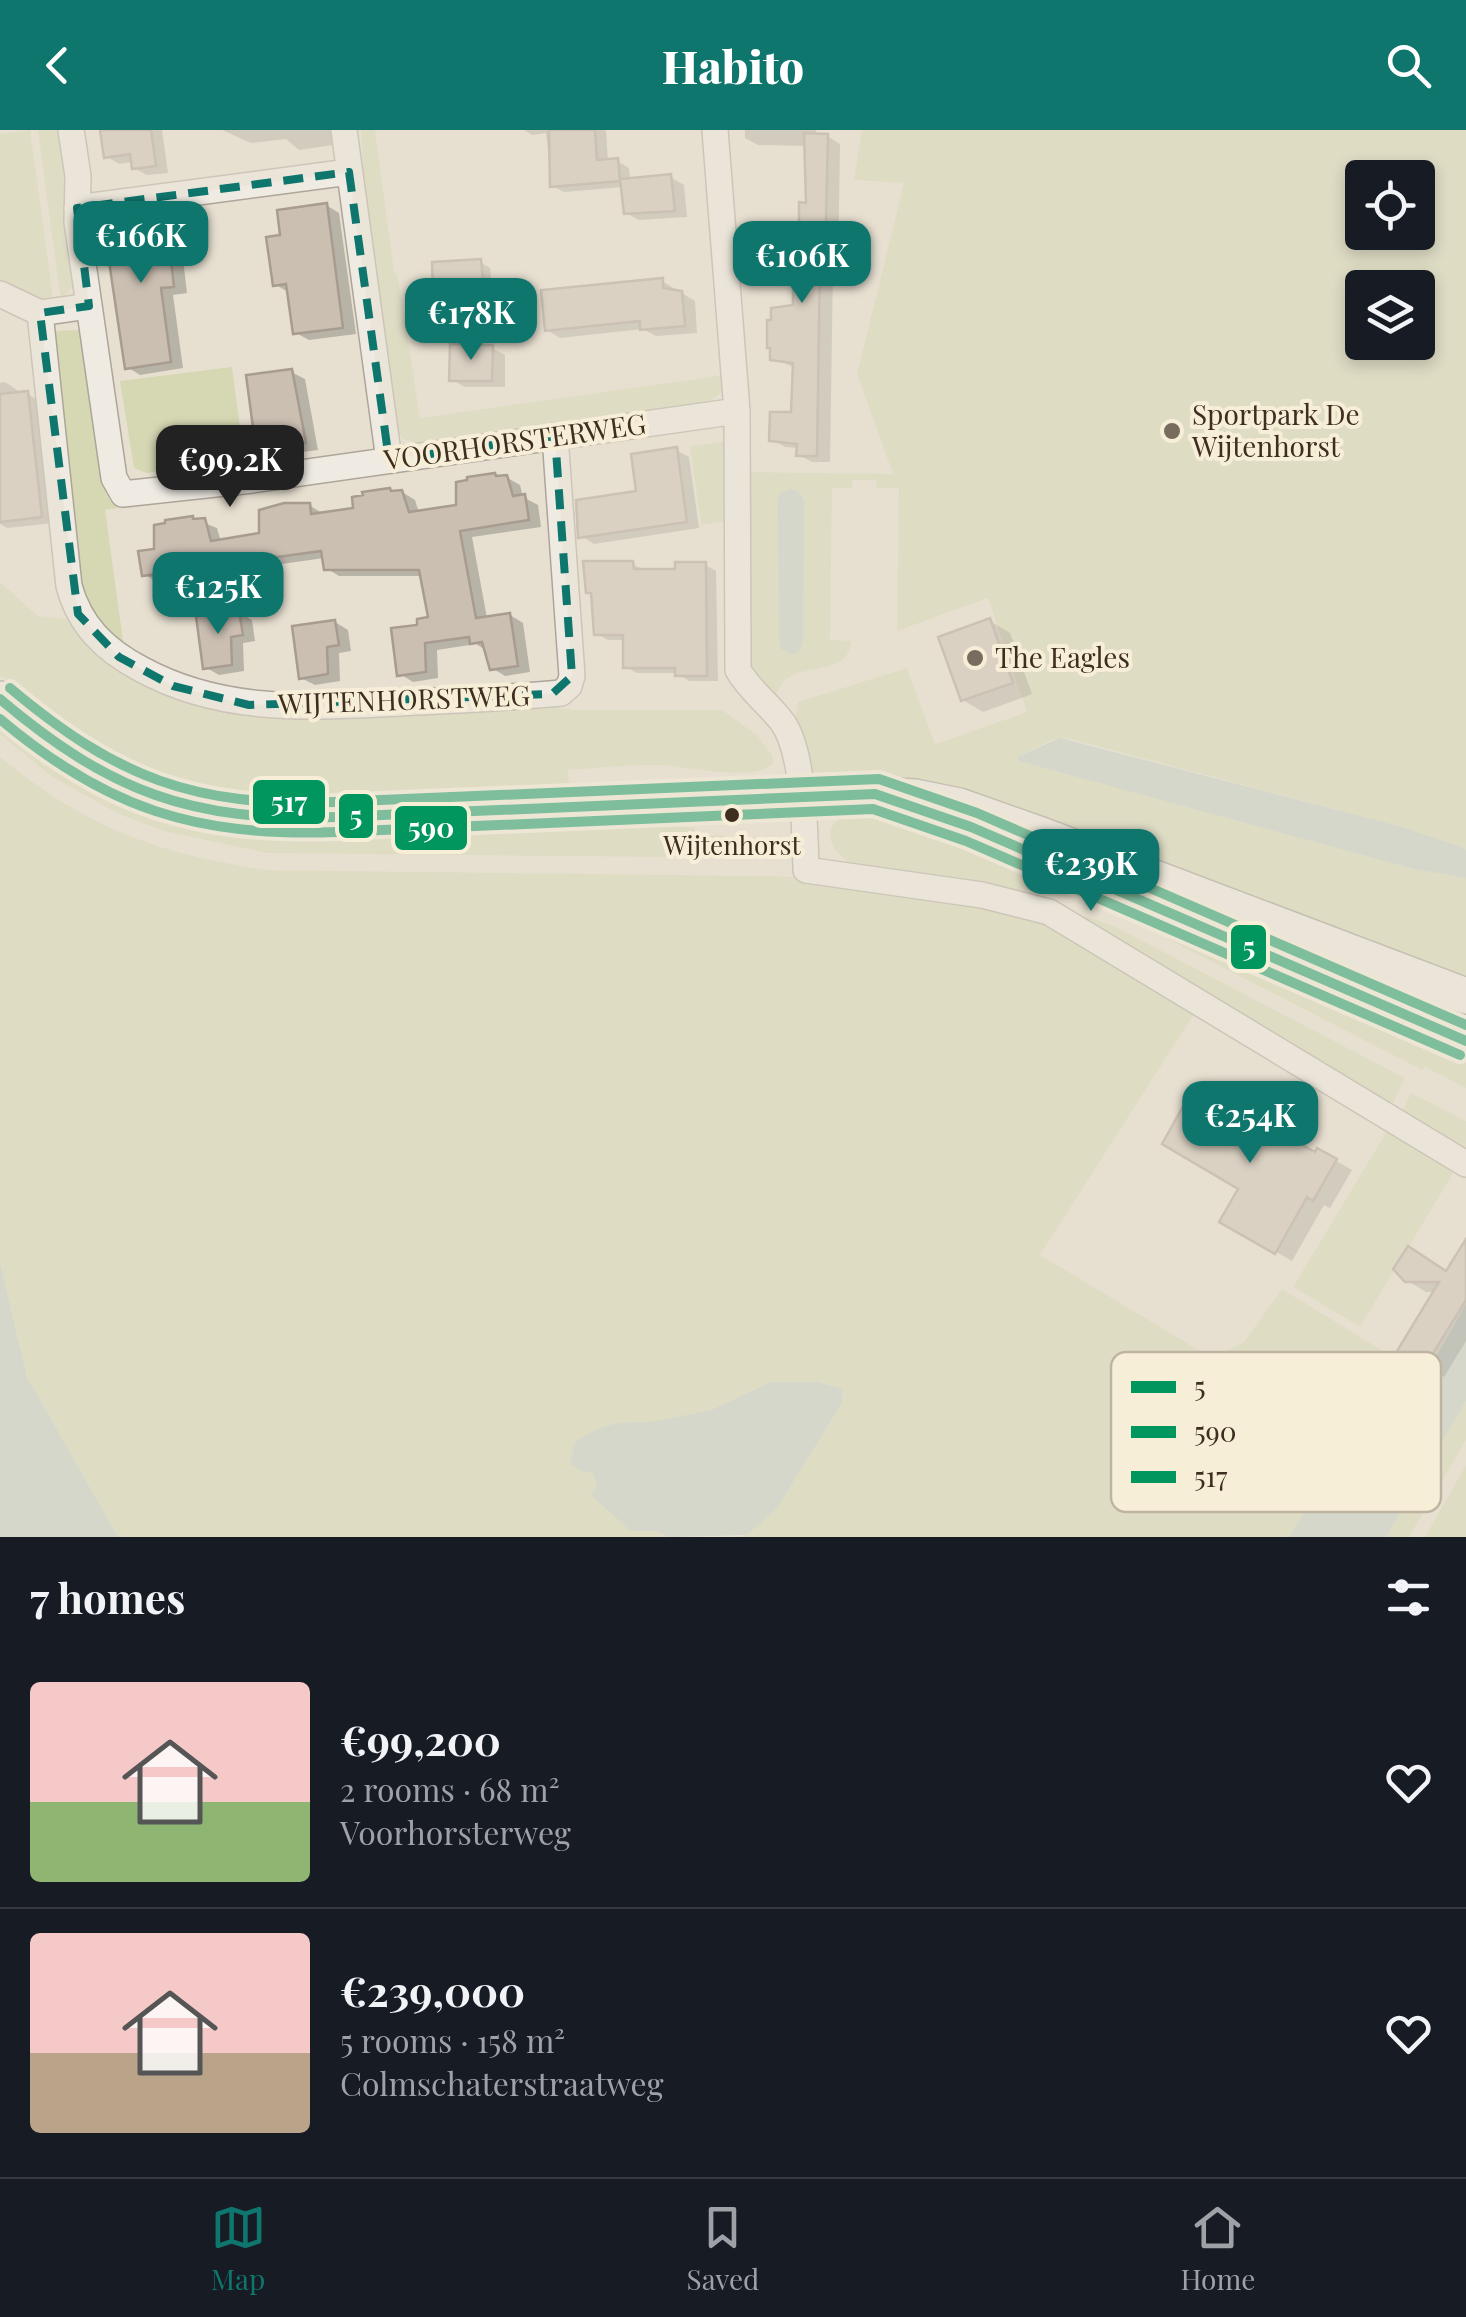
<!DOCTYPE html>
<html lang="en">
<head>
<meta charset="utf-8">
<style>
	:root { --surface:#171b24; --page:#242831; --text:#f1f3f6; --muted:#9ea1a6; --line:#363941; --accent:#0f766e }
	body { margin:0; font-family:"Playfair Display",serif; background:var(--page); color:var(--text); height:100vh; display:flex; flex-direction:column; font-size:38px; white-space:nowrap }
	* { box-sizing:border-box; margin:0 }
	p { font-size:32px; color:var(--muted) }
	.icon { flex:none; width:55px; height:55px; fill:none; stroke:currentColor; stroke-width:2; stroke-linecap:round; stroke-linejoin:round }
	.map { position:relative; height:1407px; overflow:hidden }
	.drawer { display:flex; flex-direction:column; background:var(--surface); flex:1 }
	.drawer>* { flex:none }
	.fabs { position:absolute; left:1345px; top:30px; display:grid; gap:20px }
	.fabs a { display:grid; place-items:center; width:90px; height:90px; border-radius:10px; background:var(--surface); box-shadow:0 5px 15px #0003; font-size:50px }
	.price { position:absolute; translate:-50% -85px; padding:0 22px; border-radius:20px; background:var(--accent); color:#fff; font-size:32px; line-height:65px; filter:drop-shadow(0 2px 5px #0008) }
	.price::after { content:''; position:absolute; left:50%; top:60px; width:30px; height:22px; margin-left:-15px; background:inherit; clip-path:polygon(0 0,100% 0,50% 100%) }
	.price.selected { background:#222; color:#fff }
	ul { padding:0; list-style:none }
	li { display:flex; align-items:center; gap:30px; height:250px; padding:0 30px }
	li+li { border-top:2px solid var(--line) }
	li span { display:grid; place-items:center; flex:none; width:280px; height:200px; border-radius:10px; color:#555 }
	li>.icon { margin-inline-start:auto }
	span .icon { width:120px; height:120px; fill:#fffc; stroke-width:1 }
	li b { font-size:42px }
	h2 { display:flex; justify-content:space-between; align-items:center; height:120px; padding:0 30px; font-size:42px }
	header { display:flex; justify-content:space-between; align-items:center; height:130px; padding:0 30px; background:var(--accent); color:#fff; font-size:45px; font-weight:800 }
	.menu { display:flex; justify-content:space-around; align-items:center; height:140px; border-top:2px solid var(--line); background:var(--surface); font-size:28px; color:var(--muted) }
	.menu a { display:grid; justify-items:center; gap:5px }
	.menu .selected { color:var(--accent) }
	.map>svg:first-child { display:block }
	.green { fill:#d6d7b3; fill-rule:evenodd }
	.water { fill:#bcccc2 }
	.shadow { fill:#0003 }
	.building { fill:#cbbfb2; stroke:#a89c90; stroke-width:2.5 }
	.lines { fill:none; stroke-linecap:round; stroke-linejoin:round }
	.street-casing { stroke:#ada599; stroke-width:28 }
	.secondary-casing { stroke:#9c958a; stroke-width:38 }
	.street { stroke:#efebe3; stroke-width:25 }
	.secondary { stroke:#efebe3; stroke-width:35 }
	.bus-1-casing { stroke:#f7eed8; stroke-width:18 }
	.bus-2-casing { stroke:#f7eed8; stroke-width:18 }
	.bus-3-casing { stroke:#f7eed8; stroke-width:18 }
	.bus-1 { stroke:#00965e; stroke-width:10 }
	.bus-2 { stroke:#00965e; stroke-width:10 }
	.bus-3 { stroke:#00965e; stroke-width:10 }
	.marked { fill:none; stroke:#0f766e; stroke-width:8; stroke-dasharray:20 12; stroke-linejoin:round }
	.poi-dot { fill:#786c5e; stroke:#f7eed8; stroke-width:4 }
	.bus-dot { fill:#3d2e20; stroke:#f7eed8; stroke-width:4 }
	.labels { text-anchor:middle; stroke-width:8; stroke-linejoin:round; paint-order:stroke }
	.bus-label { font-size:26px; fill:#3d2e20; stroke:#f7eed8 }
	.poi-label { font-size:28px; fill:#3d2e20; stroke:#f7eed8; text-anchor:start }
	.street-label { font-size:28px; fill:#3d2e20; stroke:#f7eed8 }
	.key { fill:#f7eed8; stroke:#bfb4a1; stroke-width:2.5 }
	.key-label { font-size:28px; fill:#3d2e20 }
	.line-badge { stroke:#f7eed8; stroke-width:4 }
	.badge-label { font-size:28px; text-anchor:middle; font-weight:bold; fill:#fff }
</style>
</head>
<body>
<header><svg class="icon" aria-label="back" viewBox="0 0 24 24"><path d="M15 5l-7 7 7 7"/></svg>Habito<svg class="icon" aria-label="search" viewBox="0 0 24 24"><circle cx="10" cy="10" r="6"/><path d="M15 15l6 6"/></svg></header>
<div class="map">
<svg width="1466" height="1407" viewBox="0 0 1466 1407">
	<rect width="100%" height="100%" fill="#e7e0d1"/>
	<path class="green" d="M30 0 54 174H36L0 156V4Z
		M38 0H60L74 154 61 172Z
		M361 0H375L394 141 398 147 420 288 724 245C728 260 717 268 705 273L420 314 404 309 398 303 364 62Z
		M862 0H1466V720L1399 696 1066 608 1052 610 1017 627 1020 631 1414 739 1466 748V856L873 649 821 647 812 642 795 587 798 572 907 538 935 614 1027 582 988 468 897 501 899 358H877L876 350H853L852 358H832L830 510 851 511C849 547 803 532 783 552 782 553 775 565 774 567L749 547V342L893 344 857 244 904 53 854 50ZM1362 48H1418V102H1362ZM1362 158H1418V212H1362Z
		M78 200 83 208 106 364 112 373 123 377 105 380 124 518 84 475 53 201Z
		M232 237 244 329 147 343 134 338 120 251Z
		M727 311 729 391 701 395 690 316Z
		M0 452 38 486 66 489 92 522 135 548 206 577 288 587 553 577 572 580H722L757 605 772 625 773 633C756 654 682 635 656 635 627 635 597 638 568 640L569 654 545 660C492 662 438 665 385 667 296 671 214 674 130 637 81 615 41 579 0 545Z
		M0 591 65 641 136 675 610 689 694 698V706L725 705 726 713 750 711V728L267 723 163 701 119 684 51 646 0 604Z
		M0 627C87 698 158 724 268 740L760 746 801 747 959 769 1055 793 1196 881 1040 1125 1212 1228 1244 1212 1282 1159 1396 1229 1289 1407H742L777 1378 842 1273 843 1259 818 1252H771L711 1280 657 1291 619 1293 592 1341 597 1355 631 1401H655L669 1407H118L27 1247 0 1133Z
		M852 681 915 690 985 709 1254 828 1361 878 1466 933V958L1425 937 1422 940 1106 777 1077 768 847 737 848 732C827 718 820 692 851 685Z
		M1086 786 1112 795 1405 948 1391 977 1085 790Z
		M1411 963 1466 991V1022L1401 983Z
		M1387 1001 1454 1042 1360 1197 1293 1157Z
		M1466 1271V1310L1409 1407H1386Z
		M1466 1335V1407H1425L1426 1405Z"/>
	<path class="water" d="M792 359 800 363 804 372 803 512 800 521 792 525 781 519 779 507 778 369 781 362Z
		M1060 608 1399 696 1461 717 1466 720V748L1414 739 1019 631 1017 627Z
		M0 1133 27 1247 118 1407H0Z
		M1466 1174V1271L1386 1407H1289L1396 1229 1427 1242Z
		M771 1252H818L843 1259 842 1273 777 1378 747 1405 669 1407 655 1401H631L591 1365 597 1355 592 1341 584 1343 570 1333 575 1312 599 1298 619 1293 657 1291 711 1280Z"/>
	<path class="shadow" d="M102 0H162L168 43 147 45 134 38 133 32 119 34 106 26Z
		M338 0 340 14 299 20 286 9 251 13 222 0Z
		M524 0H606L608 32 617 31 629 38 630 51 670 47 684 55 687 87 639 90 626 83 623 57 564 62 552 56 546 3 532 5Z
		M745 0H816V6H827L840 14 838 138H833L830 332H812L799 325V318L785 317 772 309 793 285 795 238 773 228 795 177V138H787L774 130 801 102 808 75 807 16 758 15 745 8Z
		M326 75 339 83 356 204 309 210 296 203 290 163 276 155 283 107Z
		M166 86 179 94 187 163 173 165 183 238 140 245 127 237Z
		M480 132 490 138 493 166 445 171 435 165Z
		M662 151 695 171 697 203 656 206 643 199 560 208 547 200Z
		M492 218 505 225V257H465L452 250Z
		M291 242 305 249 318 320 272 326 258 318Z
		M5 252 17 260 18 265 27 264 40 271 54 393 7 398 0 394V253Z
		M676 320 689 327 699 398 594 414 581 406 639 363Z
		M506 347 520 355 523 367 538 375 541 397 472 407 487 488 510 485 523 493 530 542 505 546 492 538 487 521 476 514 437 520 438 548 413 552 400 544 420 497 430 490 423 446H339L326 438 324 428 157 452 144 444 156 421 192 388 217 398 221 412 261 406 309 375 322 383 356 380 402 362 415 370 419 383 459 377Z
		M632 434 644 440 678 441 705 435 716 441 718 551H689L677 543H637L626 537V510H608L597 504Z
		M239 482 252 490 255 511 243 513 244 541 219 545 205 537Z
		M990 491 1010 503 1032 564 983 582 963 570Z
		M335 492 348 500 351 521 339 523 340 551 315 555 301 548Z
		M1319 1021 1352 1040 1330 1078 1324 1075 1292 1131 1223 1091Z
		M1466 1114V1211L1444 1247 1400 1220 1436 1162H1426L1406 1150 1448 1143Z"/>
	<path class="building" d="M100 0H151L156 36 132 39 130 24 104 28Z
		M549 0H595L597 30 618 28 620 51 550 57Z
		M804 3 828 4 825 132H820L817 326H796L797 314 769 311 770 282H791L793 233 770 230V218H767V190H771V178L793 175V132L772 131V103L799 100V72L806 73Z
		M671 44 675 81 624 84 620 49Z
		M327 73 343 198 293 204 286 154 273 156 266 107 280 105 277 80Z
		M166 84 174 157 161 158 171 232 125 239 103 91Z
		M481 129 484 162 433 167 432 132Z
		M663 148V158L682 161 685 196 640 200V191L545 201 541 160Z
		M450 214 493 215 492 251H449Z
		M292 239 306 313 256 320 246 245Z
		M28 261 42 387 0 392V264Z
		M677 317 687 392 578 408 576 370 636 361 631 324Z
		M495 343 496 346 507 345 513 366 525 364 529 390 460 401 476 488 510 483 518 536 490 540 482 512 470 514 469 507 425 513 426 542 397 546 391 498 417 495V489L428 487 419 440H324L321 421 142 446 138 421 154 419V395L165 393V390L193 386V389L205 388 211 411 259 403V380L284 373H310L311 384 353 378 352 367 363 365 362 362 390 358 391 361 402 360 409 382 456 375V352L467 350V347Z
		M583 431H633L634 439H675V432H706L707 546H675V538H623V505H594L591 463H586Z
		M239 480 243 505 231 507 232 535 203 539 196 486Z
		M990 488 1013 553 961 571 938 507Z
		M335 490 339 515 327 517 328 544 299 549 292 496Z
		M1195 955 1315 1022 1317 1018 1337 1029 1313 1071 1307 1067 1275 1124 1219 1092 1238 1059 1162 1014Z
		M1466 1109V1170L1424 1238 1397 1221 1439 1152H1405L1393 1139 1408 1116 1446 1141Z"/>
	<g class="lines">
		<defs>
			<path id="street" d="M71 0 78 46 77 92 114 348 123 364 252 350 737 281
				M344 0 389 330
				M715 0 737 281 738 540C750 561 769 574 783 593 804 623 805 703 806 740L982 765 1049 782 1466 1034
				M77 78 349 42
				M0 164 40 183 89 176
				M40 183 69 456C80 496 105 520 141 539 223 584 311 577 401 573 454 570 508 568 561 563L569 556 572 546 555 306"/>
			<path id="secondary" d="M0 569 59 616 111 648 159 666 245 687 608 676 849 663 915 667 959 676 1044 706 1466 866
				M1076 742 1466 911"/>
		</defs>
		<use href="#street" class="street-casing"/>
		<use href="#secondary" class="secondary-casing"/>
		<use href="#street" class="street"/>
		<use href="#secondary" class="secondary"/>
		<defs>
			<path id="bus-1" d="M0 569C110 662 191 692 335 687L875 664 971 697 1466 911"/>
			<path id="bus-2" d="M0 589C107 679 196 707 336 702L873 679 966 711 1460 925"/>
			<path id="bus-3" d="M10 558C117 648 194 677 334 672L879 649 977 683 1466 895"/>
		</defs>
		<use href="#bus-1" class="bus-1-casing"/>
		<use href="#bus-2" class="bus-2-casing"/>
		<use href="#bus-3" class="bus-3-casing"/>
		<use href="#bus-1" class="bus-1"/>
		<use href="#bus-2" class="bus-2"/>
		<use href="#bus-3" class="bus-3"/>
	</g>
	<path d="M0 0H1466V1407H0ZM349 42 389 330 555 306 572 546 552 564 249 575 173 556 119 527 78 484 40 183 89 176 77 78Z" fill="#e7e0d1" fill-opacity=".55" fill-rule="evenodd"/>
	<path class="marked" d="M349 42 389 330 555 306 572 546 552 564 249 575 173 556 119 527 78 484 40 183 89 176 77 78Z"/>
	<g class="poi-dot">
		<circle cx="1172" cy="301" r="10"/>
		<circle cx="975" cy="528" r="10"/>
	</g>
	<circle class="bus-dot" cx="732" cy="685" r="9"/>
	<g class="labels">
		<g class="bus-label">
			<text x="732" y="725">Wijtenhorst</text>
		</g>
		<g class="poi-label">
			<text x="1192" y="295">Sportpark De<tspan x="1192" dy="32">Wijtenhorst</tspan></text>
			<text x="995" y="538">The Eagles</text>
		</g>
		<g class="street-label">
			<text transform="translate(515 312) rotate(-8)" y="10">VOORHORSTERWEG</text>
			<text transform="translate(404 570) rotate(-2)" y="10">WIJTENHORSTWEG</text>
		</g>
	</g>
	<rect x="1111" y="1222" width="330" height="160" rx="15" class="key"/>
	<rect x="1131" y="1251" width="45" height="12" fill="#00965e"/>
	<rect x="1131" y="1296" width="45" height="12" fill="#00965e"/>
	<rect x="1131" y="1341" width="45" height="12" fill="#00965e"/>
	<g class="key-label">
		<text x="1194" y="1267">5</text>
		<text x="1194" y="1312">590</text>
		<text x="1194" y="1357">517</text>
	</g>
	<g class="line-badge">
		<rect x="251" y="648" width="76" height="48" rx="10" fill="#00965e"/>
		<rect x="337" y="662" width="38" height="48" rx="10" fill="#00965e"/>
		<rect x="393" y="674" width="76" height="48" rx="10" fill="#00965e"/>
		<rect x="1229" y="793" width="39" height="48" rx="10" fill="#00965e"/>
	</g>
	<g class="badge-label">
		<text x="289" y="682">517</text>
		<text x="356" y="696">5</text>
		<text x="431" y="708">590</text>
		<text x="1249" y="827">5</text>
	</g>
</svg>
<div class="fabs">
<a><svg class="icon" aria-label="locate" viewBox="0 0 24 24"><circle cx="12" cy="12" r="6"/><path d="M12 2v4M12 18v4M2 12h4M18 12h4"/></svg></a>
<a><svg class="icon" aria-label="layers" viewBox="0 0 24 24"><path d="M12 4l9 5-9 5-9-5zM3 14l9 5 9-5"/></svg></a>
</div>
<b class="price" style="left:141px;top:156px">€166K</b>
<b class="price" style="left:802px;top:176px">€106K</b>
<b class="price" style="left:471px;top:233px">€178K</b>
<b class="price selected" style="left:230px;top:380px">€99.2K</b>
<b class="price" style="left:218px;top:507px">€125K</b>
<b class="price" style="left:1091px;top:784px">€239K</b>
<b class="price" style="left:1250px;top:1036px">€254K</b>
</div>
<section class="drawer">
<h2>7 homes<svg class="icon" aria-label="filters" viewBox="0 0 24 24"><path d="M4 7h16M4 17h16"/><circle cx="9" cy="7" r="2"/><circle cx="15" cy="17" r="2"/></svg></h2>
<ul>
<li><span style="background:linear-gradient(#f6c9c9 60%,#8fb573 0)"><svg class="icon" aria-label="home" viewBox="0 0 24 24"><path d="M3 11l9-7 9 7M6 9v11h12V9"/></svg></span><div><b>€99,200</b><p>2 rooms · 68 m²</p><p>Voorhorsterweg</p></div><svg class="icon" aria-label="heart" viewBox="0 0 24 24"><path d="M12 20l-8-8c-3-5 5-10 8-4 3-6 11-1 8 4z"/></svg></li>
<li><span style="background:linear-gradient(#f6c9c9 60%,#b9a48a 0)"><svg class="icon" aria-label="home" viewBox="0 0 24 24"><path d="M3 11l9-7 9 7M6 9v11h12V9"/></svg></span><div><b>€239,000</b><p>5 rooms · 158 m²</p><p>Colmschaterstraatweg</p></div><svg class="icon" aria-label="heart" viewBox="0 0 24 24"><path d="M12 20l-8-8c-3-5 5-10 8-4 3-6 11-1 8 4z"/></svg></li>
</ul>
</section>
<nav class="menu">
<a class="selected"><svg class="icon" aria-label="map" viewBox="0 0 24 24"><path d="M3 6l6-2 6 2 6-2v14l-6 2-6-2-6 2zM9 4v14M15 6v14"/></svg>Map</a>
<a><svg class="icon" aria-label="saved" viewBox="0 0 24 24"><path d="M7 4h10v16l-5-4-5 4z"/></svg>Saved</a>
<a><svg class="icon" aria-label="home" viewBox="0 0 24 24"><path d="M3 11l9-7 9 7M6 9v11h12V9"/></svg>Home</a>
</nav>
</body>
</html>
